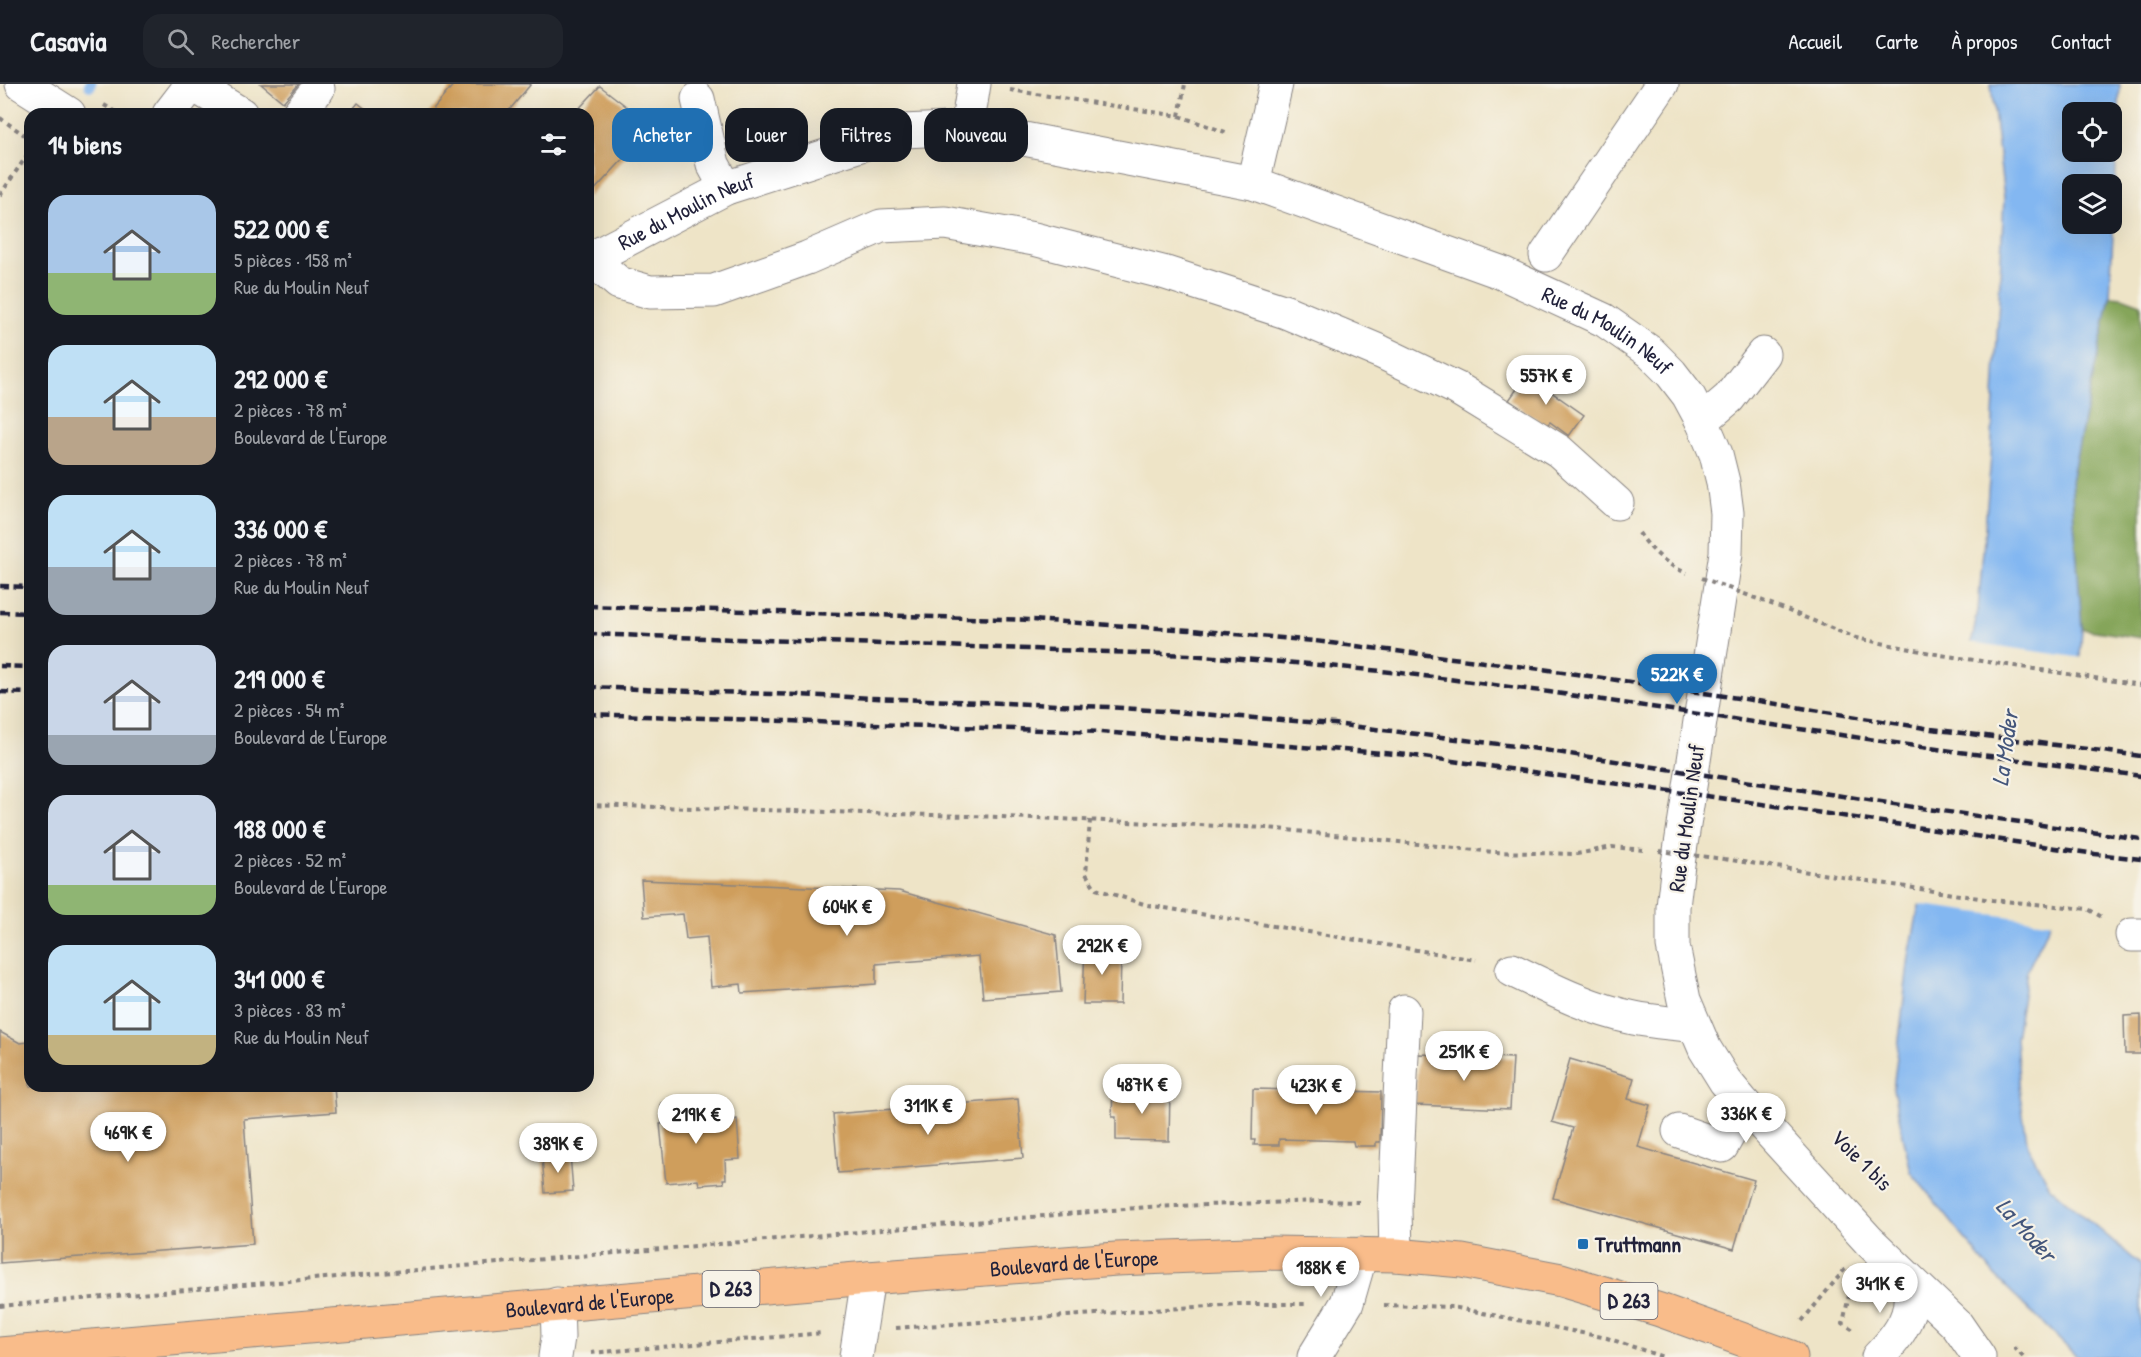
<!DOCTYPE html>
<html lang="fr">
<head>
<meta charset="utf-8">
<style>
	:root { --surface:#171b24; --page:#20242c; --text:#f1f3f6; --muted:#9ea1a6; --line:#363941; --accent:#1f6fb2 }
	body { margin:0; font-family:"Patrick Hand",sans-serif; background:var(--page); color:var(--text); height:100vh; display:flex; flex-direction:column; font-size:22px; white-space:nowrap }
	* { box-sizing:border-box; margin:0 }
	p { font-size:20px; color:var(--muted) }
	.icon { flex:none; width:33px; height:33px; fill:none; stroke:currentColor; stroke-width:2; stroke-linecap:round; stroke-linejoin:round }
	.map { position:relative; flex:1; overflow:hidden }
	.drawer { position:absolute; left:24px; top:24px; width:570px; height:984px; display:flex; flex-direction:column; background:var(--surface); border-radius:18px; box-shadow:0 6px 24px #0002 }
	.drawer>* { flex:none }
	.banner { position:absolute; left:612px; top:24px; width:570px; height:54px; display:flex; gap:12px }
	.tools { position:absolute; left:2062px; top:18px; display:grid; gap:12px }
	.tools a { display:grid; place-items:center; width:60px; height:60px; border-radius:12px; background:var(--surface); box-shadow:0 6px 24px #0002; font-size:30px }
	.price { position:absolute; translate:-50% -51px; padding:0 14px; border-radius:21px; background:#fff; color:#222; font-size:20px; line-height:39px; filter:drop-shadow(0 2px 3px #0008) }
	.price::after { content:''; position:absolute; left:50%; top:36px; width:18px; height:14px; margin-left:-9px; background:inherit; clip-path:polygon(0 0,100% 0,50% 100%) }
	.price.on { background:var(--accent); color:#fff }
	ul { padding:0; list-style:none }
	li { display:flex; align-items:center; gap:18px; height:150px; padding:0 24px }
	li span { display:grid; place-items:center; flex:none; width:168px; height:120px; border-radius:18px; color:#555 }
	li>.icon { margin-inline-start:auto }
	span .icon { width:72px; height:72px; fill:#fffc; stroke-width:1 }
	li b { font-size:26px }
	h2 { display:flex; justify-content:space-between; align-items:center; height:72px; padding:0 24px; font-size:26px }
	.chip { padding:0 21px; border-radius:18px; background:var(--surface); box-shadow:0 6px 24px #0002; font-size:21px; line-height:54px }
	.chip.on { background:var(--accent); color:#fff }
	header { display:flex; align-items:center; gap:36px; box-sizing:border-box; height:84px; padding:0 30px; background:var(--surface); border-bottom:2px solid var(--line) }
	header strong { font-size:28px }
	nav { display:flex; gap:33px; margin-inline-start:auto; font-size:21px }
	.search { width:420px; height:54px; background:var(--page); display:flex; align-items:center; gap:15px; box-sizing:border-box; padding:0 21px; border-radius:18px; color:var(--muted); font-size:22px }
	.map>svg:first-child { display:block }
	.forest { fill:#85a55a; stroke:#54644a; stroke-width:1.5 }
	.water { fill:#83b7f1; stroke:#526c96; stroke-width:1.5; fill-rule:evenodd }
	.pier { fill:#eee4c7 }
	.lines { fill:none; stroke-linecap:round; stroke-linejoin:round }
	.stream { stroke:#83b7f1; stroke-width:12 }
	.building { fill:#cf9e5c }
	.minor-casing { stroke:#888381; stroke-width:35 }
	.major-casing { stroke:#888381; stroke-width:35 }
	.path { stroke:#888381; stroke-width:4; stroke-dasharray:4.5 4.5; stroke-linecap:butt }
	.minor { stroke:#fff; stroke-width:33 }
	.major { stroke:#f9bc8a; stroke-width:33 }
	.rail { stroke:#22223b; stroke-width:4.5; stroke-dasharray:9 4.5; stroke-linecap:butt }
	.path-bridge { stroke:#888381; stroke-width:4; stroke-dasharray:4.5 4.5; stroke-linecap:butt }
	.poi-dot { fill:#1f6fb2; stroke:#f7f3e8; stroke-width:2 }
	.labels { text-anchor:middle; stroke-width:4.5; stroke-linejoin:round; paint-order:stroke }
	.shield { fill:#f7f3e8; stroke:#62616f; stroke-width:1.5 }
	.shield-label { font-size:21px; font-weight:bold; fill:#22223b }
	.street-label { font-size:22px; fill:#22223b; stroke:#f7f3e8 }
	.poi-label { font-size:22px; font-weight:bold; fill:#22223b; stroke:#f7f3e8; text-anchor:start }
	.water-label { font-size:24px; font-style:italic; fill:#44567b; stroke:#f7f3e8 }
</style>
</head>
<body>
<header>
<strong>Casavia</strong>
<div class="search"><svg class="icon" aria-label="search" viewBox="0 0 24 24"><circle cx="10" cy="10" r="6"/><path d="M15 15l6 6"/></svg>Rechercher</div>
<nav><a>Accueil</a><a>Carte</a><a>À propos</a><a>Contact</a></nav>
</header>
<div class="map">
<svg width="2141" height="1273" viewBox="0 0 2141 1273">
	<rect width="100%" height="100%" fill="#f7f3e8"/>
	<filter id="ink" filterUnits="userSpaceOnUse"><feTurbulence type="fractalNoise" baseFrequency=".0167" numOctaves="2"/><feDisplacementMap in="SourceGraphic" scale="12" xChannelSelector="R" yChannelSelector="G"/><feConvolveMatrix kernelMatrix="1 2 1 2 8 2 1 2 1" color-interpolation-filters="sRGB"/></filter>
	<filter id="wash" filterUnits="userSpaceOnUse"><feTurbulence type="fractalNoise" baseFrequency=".008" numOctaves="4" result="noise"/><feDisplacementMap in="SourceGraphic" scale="24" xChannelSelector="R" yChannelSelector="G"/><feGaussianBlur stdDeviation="1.35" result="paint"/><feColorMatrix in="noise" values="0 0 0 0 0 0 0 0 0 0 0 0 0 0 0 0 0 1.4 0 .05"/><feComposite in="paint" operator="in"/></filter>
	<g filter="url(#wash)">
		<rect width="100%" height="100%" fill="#eee4c7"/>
		<path class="forest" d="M2110 212 2122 213 2141 220V554L2082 545 2071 397Z"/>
		<path class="water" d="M1991 0H2120L2110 212 2071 397 2082 545 2064 799 2055 830 2027 887 2016 954 2020 1011 2028 1063 2050 1103 2141 1181V1273H2077L1995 1192 1911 1088 1893 1006 1909 872 1978 526 1991 373 2004 114ZM2073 28H2112V68H2073ZM2073 100H2112V140H2073Z"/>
		<path class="pier" d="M1969 558 2083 574 2067 799 2054 839 1916 820Z"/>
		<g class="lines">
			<path class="stream" d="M90 1V0"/>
		</g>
		<g id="blocks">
			<path class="building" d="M261 0H299L283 18Z
				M454 0H531L506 30H429Z
				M600 2 653 43 588 113V30H574Z
				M358 19 372 30H349Z
				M1527 291 1584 331 1569 352 1550 338 1546 342 1509 316Z
				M641 796 899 807 1056 851 1061 908 983 914 979 872 876 880V900L742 909 741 900 711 903 707 853 686 855 683 830 644 833Z
				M1085 859 1121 870 1120 920H1083Z
				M2141 931V970H2125L2124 932Z
				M0 948 20 959 29 958 30 1002H334L336 1028 244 1035 253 1160 0 1179Z
				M1418 970 1513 974 1510 1025 1415 1021Z
				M1570 975 1634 994 1628 1015 1650 1021 1638 1063 1754 1096 1734 1165 1553 1114 1573 1044 1552 1038Z
				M1113 1005 1170 1006 1169 1057 1116 1056V1033H1112Z
				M1253 1005 1381 1008 1380 1058H1376V1062H1354L1353 1057 1279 1055V1061H1254L1255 1056H1252Z
				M1018 1015 1023 1074 838 1089 833 1030Z
				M696 1016 698 1038 737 1035 740 1075 725 1076 726 1095H723L724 1099 699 1101 698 1096 666 1099 660 1040H662L661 1019Z
				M570 1070 573 1107 545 1109 542 1072Z"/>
		</g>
	</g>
	<g filter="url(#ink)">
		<use href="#blocks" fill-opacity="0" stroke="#888381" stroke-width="1.5"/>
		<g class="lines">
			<defs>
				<g id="minor">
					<path d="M22 0 69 30"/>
					<path d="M698 15 713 80 726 104"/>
					<path d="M169 30 192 0 241 30"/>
					<path d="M298 30 318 5"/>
					<path d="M967 44 974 0"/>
					<path d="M1253 99 1276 0"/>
					<path d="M1546 171 1662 0"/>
					<path d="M591 175 619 199 650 208 714 207 807 174 881 142 945 139 1034 155 1166 189 1286 228 1381 268 1458 305 1559 367 1617 419"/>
					<path id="s1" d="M588 176 726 104 904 47 967 44 1253 99 1500 188 1604 236 1650 268 1671 289 1688 311 1702 337 1716 370 1723 398 1727 429 1726 469 1678 780 1673 823V862L1684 916 1705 965 1725 997 1745 1021 1869 1157 1957 1241 1979 1273"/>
					<path d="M1702 337 1729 314 1763 270"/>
					<path d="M2132 851H2141"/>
					<path d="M1512 886C1551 905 1590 925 1634 934 1653 938 1674 939 1694 942"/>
					<path d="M1679 1047 1722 1062 1745 1021"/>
					<path d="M1396 1171 1395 1124 1404 927"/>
					<path d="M555 1273 558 1253 557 1220"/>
					<path d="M856 1273 868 1194"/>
					<path d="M1314 1273 1347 1219 1361 1170"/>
					<path d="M1878 1273C1894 1257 1912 1236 1910 1211 1910 1205 1907 1199 1906 1193"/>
				</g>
				<g id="major">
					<path id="s2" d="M0 1270 868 1194 1116 1175 1273 1169 1396 1171 1462 1177 1561 1196 1660 1226 1791 1273"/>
				</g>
			</defs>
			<use href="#minor" class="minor-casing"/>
			<use href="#major" class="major-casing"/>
			<path class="path" d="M1010 6 1179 32 1228 49
				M104 21 119 30
				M1179 32 1185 0
				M0 34 30 55
				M0 111 30 67
				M1639 449C1651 466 1667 482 1687 489
				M1779 523 1856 554 1941 571 2141 601
				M588 721 1036 734 1268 744 1493 768 1577 770 1612 763 1644 766
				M1090 736 1086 790 1096 805 1147 821 1476 876
				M1724 775 1992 816 2088 825 2102 833
				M1853 1193 1843 1239 1855 1247
				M1384 1221 1453 1223 1607 1254 1663 1273
				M0 1222 1148 1123 1321 1117 1359 1118
				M1802 1237 1845 1185
				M896 1244 1238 1220H1305
				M2014 1263 2023 1273
				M591 1269 823 1249"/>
			<use href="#minor" class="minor"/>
			<use href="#major" class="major"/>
			<path class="rail" d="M0 502 30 503
				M588 522 1032 536 1191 546 1315 557 1549 586 1765 618 1931 645 2141 672
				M0 528 30 529
				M588 550 1030 565 1189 571 1309 580 1401 589 1549 608 1929 664 2141 692
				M0 582 30 583
				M588 603 1109 623 1334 640 1531 664 1920 724 2141 755
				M0 608 30 609
				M588 630 1100 648 1409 671 1749 718 2095 770 2141 775"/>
			<path class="path-bridge" d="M1702 494 1779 523
				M1659 767 1724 775"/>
		</g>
	</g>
	<rect class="poi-dot" x="1577" y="1154" width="12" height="12" rx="3"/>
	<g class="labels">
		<g class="shield">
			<rect x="702.5" y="1187" width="57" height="36" rx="4.5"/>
			<rect x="1600.5" y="1199" width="57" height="36" rx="4.5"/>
		</g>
		<g class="shield-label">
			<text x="731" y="1212">D 263</text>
			<text x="1629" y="1224">D 263</text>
		</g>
		<g class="street-label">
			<text dy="8" stroke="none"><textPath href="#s1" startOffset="110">Rue du Moulin Neuf</textPath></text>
			<text dy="8" stroke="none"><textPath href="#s1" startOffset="1082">Rue du Moulin Neuf</textPath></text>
			<text transform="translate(1686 734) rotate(-82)" y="8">Rue du Moulin Neuf</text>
			<text transform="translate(1862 1076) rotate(45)" y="8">Voie 1 bis</text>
			<text dy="8" stroke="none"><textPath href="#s2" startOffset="1078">Boulevard de l'Europe</textPath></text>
			<text dy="8" stroke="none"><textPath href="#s2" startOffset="592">Boulevard de l'Europe</textPath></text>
		</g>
		<g class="poi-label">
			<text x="1595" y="1168">Truttmann</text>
		</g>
		<g class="water-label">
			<text transform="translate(2005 664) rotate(-82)" y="8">La Moder</text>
			<text transform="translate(2026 1146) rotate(48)" y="8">La Moder</text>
		</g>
	</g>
</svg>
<div class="tools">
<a><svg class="icon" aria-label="locate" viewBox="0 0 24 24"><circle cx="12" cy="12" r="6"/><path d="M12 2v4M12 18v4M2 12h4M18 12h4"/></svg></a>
<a><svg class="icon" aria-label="layers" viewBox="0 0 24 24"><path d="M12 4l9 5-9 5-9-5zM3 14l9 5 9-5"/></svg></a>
</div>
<b class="price" style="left:1546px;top:322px">557K €</b>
<b class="price on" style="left:1677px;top:621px">522K €</b>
<b class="price" style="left:847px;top:853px">604K €</b>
<b class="price" style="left:1102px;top:892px">292K €</b>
<b class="price" style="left:1464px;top:998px">251K €</b>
<b class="price" style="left:1142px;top:1031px">487K €</b>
<b class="price" style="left:1316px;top:1032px">423K €</b>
<b class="price" style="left:928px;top:1052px">311K €</b>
<b class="price" style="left:1746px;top:1060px">336K €</b>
<b class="price" style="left:696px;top:1061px">219K €</b>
<b class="price" style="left:128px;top:1079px">469K €</b>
<b class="price" style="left:558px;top:1090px">389K €</b>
<b class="price" style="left:1321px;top:1214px">188K €</b>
<b class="price" style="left:1880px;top:1230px">341K €</b>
<div class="banner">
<a class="chip on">Acheter</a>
<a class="chip">Louer</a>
<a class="chip">Filtres</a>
<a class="chip">Nouveau</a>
</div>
<section class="drawer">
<h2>14 biens<svg class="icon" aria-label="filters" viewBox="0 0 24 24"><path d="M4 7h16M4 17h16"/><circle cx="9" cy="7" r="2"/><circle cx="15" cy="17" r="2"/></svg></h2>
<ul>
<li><span style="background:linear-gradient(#a9c7e8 65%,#8fb573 0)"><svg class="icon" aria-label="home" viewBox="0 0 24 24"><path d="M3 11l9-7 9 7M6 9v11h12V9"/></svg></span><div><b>522 000 €</b><p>5 pièces · 158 m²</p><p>Rue du Moulin Neuf</p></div></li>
<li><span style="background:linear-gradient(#bfe0f5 60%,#b9a48a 0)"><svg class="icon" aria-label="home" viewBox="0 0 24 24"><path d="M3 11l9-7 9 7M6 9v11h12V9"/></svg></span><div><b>292 000 €</b><p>2 pièces · 78 m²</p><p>Boulevard de l'Europe</p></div></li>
<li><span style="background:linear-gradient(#bfe0f5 60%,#9aa5b1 0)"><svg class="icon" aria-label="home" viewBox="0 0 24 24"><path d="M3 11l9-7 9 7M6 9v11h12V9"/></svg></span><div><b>336 000 €</b><p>2 pièces · 78 m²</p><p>Rue du Moulin Neuf</p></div></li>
<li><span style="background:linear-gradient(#c9d6e8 75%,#9aa5b1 0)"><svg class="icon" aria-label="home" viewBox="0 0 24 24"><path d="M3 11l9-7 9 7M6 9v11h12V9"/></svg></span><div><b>219 000 €</b><p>2 pièces · 54 m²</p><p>Boulevard de l'Europe</p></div></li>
<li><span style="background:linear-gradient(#c9d6e8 75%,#8fb573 0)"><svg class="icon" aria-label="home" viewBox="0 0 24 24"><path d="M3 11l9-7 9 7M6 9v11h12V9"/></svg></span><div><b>188 000 €</b><p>2 pièces · 52 m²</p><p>Boulevard de l'Europe</p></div></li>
<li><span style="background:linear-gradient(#bfe0f5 75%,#c2b280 0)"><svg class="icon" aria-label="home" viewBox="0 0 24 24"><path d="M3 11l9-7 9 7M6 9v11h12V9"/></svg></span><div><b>341 000 €</b><p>3 pièces · 83 m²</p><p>Rue du Moulin Neuf</p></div></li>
</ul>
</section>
</div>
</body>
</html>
